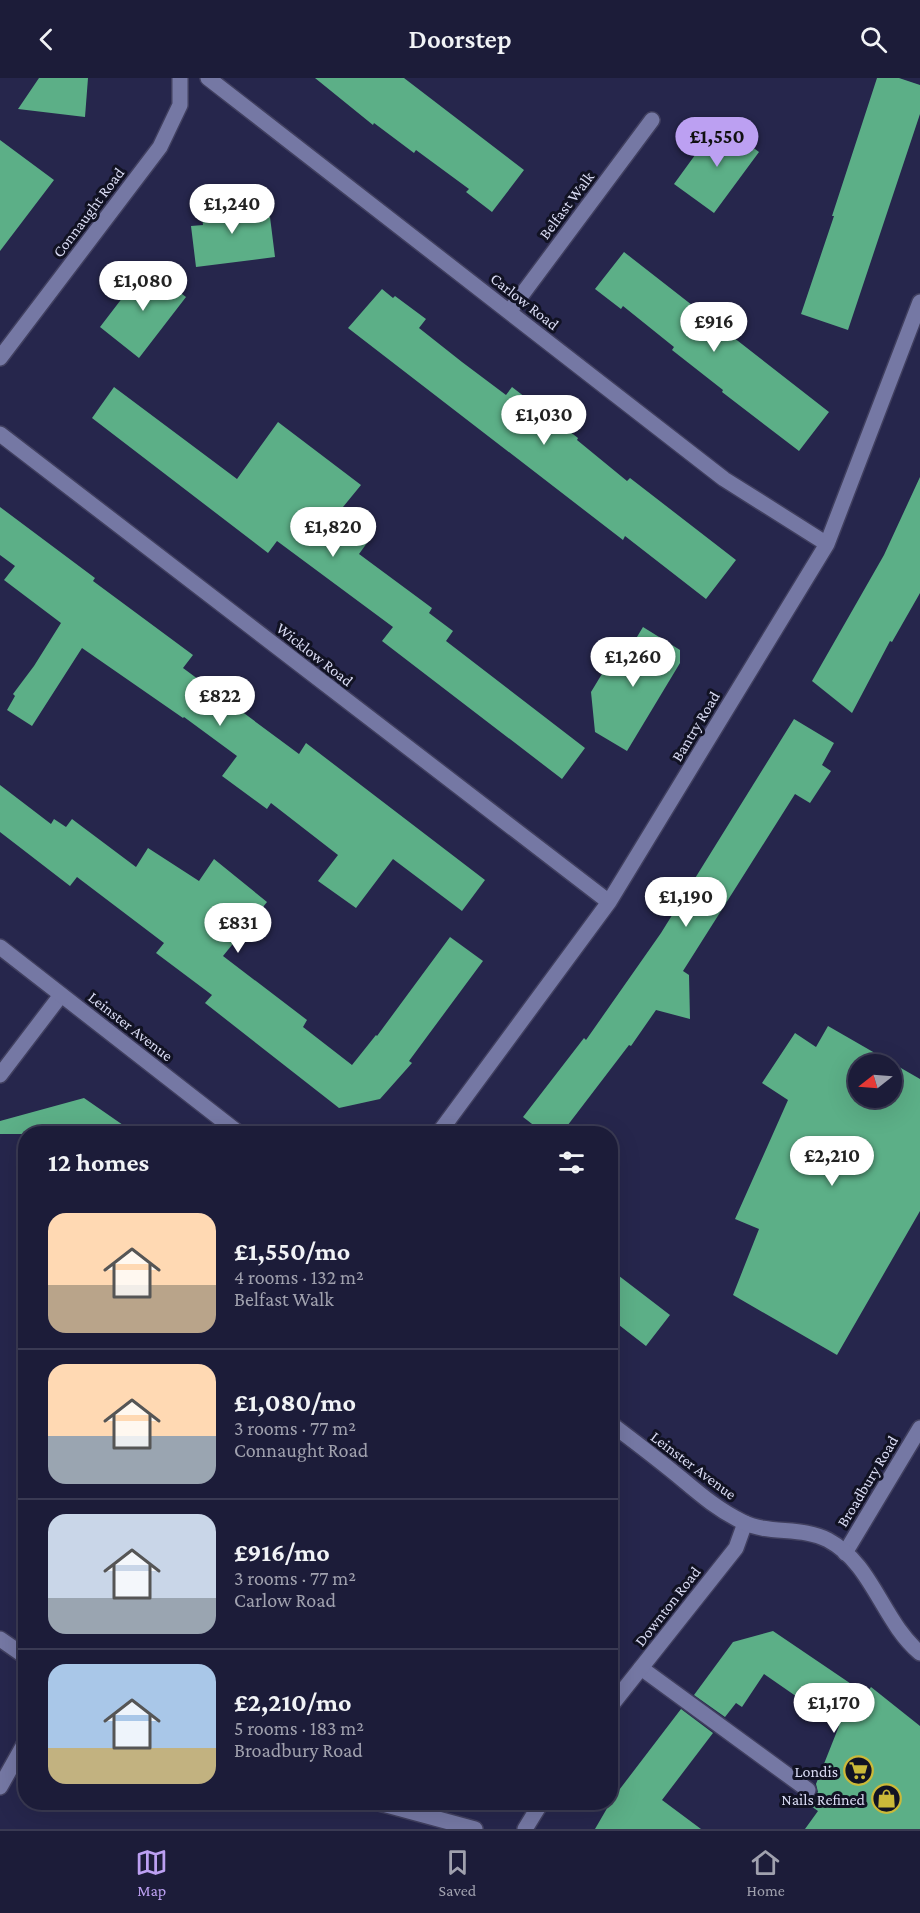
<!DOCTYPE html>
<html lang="en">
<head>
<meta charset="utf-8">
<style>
	:root { --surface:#1c1c39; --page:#252541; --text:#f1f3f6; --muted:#a0a1ae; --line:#3a3a53; --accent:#bca0f2 }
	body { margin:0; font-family:"Crimson Pro",serif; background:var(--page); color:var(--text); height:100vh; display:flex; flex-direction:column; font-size:22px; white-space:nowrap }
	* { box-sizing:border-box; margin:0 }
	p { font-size:20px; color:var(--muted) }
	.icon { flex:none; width:33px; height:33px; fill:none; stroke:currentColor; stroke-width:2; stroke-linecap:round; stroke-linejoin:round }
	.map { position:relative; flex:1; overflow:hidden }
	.details { position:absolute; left:18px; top:1048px; width:600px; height:684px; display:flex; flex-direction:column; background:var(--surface); border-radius:24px; box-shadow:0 6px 24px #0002,0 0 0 2px var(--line) }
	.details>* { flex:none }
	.needle { width:39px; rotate:253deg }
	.controls { position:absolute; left:848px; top:976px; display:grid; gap:12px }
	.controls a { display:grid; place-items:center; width:54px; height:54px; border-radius:50%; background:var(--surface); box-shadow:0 6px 24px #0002,0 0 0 2px var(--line); font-size:30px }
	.price { position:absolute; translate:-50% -51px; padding:0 14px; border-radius:21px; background:#fff; color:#222; font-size:20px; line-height:39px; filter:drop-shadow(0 2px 3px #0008) }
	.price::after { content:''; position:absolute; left:50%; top:36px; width:18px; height:14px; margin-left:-9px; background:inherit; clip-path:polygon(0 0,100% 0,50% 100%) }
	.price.current { background:var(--accent); color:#111 }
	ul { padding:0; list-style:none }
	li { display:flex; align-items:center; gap:18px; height:150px; padding:0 30px }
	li+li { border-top:2px solid var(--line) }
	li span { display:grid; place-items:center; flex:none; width:168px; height:120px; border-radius:18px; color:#555 }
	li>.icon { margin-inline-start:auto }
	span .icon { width:72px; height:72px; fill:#fffc; stroke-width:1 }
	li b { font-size:26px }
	h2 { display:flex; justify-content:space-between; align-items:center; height:72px; padding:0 30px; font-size:26px }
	header { display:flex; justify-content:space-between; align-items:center; height:78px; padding:0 30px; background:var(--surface); font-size:27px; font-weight:600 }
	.tabs { display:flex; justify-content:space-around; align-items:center; height:84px; border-top:2px solid var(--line); background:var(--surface); font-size:16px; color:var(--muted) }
	.tabs a { display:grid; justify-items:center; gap:3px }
	.tabs .current { color:var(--accent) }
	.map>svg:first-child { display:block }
	.building { fill:#5caf87; fill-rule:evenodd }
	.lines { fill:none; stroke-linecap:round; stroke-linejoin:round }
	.service-casing { stroke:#403f5f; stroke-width:18 }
	.minor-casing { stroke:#403f5f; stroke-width:18 }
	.tertiary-casing { stroke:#403f5f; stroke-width:18 }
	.service { stroke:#7578a4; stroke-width:15 }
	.minor { stroke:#7578a4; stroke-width:15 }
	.tertiary { stroke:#7578a4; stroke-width:15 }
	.labels { text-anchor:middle; stroke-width:6; stroke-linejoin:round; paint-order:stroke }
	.street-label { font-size:16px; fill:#d9dbf3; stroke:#111223 }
	.poi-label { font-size:16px; fill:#d9dbf3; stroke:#111223; text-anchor:end }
</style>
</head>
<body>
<header><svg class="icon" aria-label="back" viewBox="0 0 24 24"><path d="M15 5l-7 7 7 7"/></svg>Doorstep<svg class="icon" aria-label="search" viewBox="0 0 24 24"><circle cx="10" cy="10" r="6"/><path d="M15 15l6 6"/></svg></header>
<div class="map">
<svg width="920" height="1751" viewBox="0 0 920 1751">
	<rect width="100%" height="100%" fill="#26264c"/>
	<path class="building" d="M39 0H88L85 39 18 31Z
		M315 0H404L524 92 492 134 466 114 469 111 416 72 414 75 374 45 373 47Z
		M877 0H899L920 7V36L848 252 801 236 834 138H832Z
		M719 44 759 74 714 135 674 106Z
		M0 62 54 102 0 173Z
		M256 124 259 140 270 139 275 179 196 189 191 148 203 147 201 130Z
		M624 174 829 334 799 373 722 314 723 312 672 272 674 269 623 228 621 231 595 211Z
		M146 189 186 219 139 280 100 249Z
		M382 211 393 220 395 218 426 241 419 250 462 284 506 317 512 309 578 360 577 362 627 403 630 400 736 482 706 521 625 458 623 462 348 250Z
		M114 309 237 401 278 344 361 407 334 440 367 465 359 476 432 530 429 535 453 553 446 563 585 670 562 701 382 563 393 549 277 463 268 475 92 340Z
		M920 399V515L892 564 890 563 852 635 812 603 884 477Z
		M0 429 95 500 93 503 193 577 183 590 299 676 306 665 485 802 462 833 393 781 356 830 318 803 338 777 271 725 267 731 222 698 237 678 184 639 183 640 82 570 32 648 7 632 15 618 13 616 34 588 61 545 4 502 15 488 0 477Z
		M643 549 680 572V585L627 673 595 654 591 614 614 576 623 582Z
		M794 641 834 665 822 687 831 693 810 725 795 716 683 893 689 897 690 941 656 932 631 968 629 967 561 1056H545L523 1039 584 960 586 962 661 855Z
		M0 707 51 746 54 741 66 749 72 741 136 789 148 770 199 803 214 781 267 824 223 878 307 942 303 949 352 987 376 957 377 958 450 859 483 883 409 983 412 985 380 1021 339 1030 205 925 212 917 156 875 164 865 77 799 70 808 0 754Z
		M828 948 920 1001V1133L837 1277 733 1217 759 1151 735 1141 788 1022 762 1005 795 955 816 969ZM858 987H891V1020H858Z
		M84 1020 136 1056H0V1043Z
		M610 1191 670 1237 646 1268 610 1240Z
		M773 1553 866 1616 871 1609 920 1648V1751H805L818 1733 808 1726 818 1714 816 1706 839 1648 764 1596 742 1629 736 1625 725 1639 694 1617 733 1564Z
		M681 1631 713 1655 662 1722 701 1751H595L613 1720Z"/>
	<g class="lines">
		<defs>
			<path id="service" d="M641 1590 808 1712"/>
			<path id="minor" d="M208 0 724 401 827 466
				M509 234 652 42
				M0 280 160 69 180 27V0
				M0 356 609 824
				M0 997 61 917
				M438 1056 609 824 827 466 920 224
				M845 1475 920 1350
				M0 1561 26 1579
				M610 1629 736 1470 745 1445
				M0 1709 26 1663
				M379 1725 475 1751
				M525 1751 541 1725"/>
			<path id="tertiary" d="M0 869 240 1056
				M610 1345C635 1364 659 1382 683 1402 702 1418 720 1433 743 1444 769 1457 802 1448 828 1462 873 1486 882 1543 920 1575"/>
		</defs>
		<use href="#service" class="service-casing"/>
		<use href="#minor" class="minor-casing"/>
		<use href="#tertiary" class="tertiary-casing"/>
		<use href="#service" class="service"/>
		<use href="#minor" class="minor"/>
		<use href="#tertiary" class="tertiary"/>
	</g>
	<defs>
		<symbol id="supermarket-ring" viewBox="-11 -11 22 22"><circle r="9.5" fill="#111223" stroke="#cbb939" stroke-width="1.5"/><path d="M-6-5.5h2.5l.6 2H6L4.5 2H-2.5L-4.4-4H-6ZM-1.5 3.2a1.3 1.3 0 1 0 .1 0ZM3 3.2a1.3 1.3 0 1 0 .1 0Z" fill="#cbb939"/></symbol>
		<symbol id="shop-ring" viewBox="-11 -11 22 22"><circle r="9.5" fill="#111223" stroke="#cbb939" stroke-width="1.5"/><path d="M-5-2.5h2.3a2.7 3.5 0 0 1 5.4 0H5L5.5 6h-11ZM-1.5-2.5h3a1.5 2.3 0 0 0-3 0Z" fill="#cbb939"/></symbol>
	</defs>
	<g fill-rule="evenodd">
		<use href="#supermarket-ring" x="842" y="1676" width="33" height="33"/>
		<use href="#shop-ring" x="870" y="1704" width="33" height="33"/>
	</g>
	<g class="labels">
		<g class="street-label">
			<text transform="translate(566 127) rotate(-53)" y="6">Belfast Walk</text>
			<text transform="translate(88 134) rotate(-53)" y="6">Connaught Road</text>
			<text transform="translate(525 223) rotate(38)" y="6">Carlow Road</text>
			<text transform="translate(315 576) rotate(38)" y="6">Wicklow Road</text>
			<text transform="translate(695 648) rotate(-59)" y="6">Bantry Road</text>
			<text transform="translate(131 948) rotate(38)" y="6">Leinster Avenue</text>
			<text transform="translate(694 1387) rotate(37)" y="6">Leinster Avenue</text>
			<text transform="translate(867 1403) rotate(-59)" y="6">Broadbury Road</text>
			<text transform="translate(667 1528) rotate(-52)" y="6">Downton Road</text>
		</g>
		<g class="poi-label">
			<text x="838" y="1699">Londis</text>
			<text x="865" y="1727">Nails Refined</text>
		</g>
	</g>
</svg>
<div class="controls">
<a><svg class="needle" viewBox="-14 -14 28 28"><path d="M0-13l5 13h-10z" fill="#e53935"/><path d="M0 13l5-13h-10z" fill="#a0a1ae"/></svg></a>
</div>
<b class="price current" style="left:717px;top:90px">£1,550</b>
<b class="price" style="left:232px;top:157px">£1,240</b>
<b class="price" style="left:143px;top:234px">£1,080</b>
<b class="price" style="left:714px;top:275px">£916</b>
<b class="price" style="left:544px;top:368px">£1,030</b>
<b class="price" style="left:333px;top:480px">£1,820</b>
<b class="price" style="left:633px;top:610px">£1,260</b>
<b class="price" style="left:220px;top:649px">£822</b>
<b class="price" style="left:686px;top:850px">£1,190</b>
<b class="price" style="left:238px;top:876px">£831</b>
<b class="price" style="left:832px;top:1109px">£2,210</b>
<b class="price" style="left:834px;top:1656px">£1,170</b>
<section class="details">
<h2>12 homes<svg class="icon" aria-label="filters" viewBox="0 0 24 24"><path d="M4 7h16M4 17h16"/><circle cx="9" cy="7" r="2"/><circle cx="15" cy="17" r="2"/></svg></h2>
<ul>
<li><span style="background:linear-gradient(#ffd9b3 60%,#b9a48a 0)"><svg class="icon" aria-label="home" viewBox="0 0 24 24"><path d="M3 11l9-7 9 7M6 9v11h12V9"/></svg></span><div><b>£1,550/mo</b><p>4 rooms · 132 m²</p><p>Belfast Walk</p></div></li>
<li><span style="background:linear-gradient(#ffd9b3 60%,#9aa5b1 0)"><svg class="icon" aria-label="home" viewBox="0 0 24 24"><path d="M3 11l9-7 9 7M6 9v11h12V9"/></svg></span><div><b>£1,080/mo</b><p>3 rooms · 77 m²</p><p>Connaught Road</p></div></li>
<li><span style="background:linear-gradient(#c9d6e8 70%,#9aa5b1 0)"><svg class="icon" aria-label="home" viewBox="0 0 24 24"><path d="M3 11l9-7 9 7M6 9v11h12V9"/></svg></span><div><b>£916/mo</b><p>3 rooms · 77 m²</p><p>Carlow Road</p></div></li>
<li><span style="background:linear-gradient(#a9c7e8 70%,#c2b280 0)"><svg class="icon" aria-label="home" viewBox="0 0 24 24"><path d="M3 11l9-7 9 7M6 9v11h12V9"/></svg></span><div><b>£2,210/mo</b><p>5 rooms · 183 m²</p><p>Broadbury Road</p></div></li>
</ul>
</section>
</div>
<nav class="tabs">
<a class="current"><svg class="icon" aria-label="map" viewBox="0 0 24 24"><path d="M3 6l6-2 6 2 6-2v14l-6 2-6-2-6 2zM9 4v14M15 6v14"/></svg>Map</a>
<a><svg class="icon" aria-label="saved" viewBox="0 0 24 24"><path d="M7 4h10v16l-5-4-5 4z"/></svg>Saved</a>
<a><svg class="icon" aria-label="home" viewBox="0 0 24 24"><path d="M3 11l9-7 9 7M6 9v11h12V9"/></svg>Home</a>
</nav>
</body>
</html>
